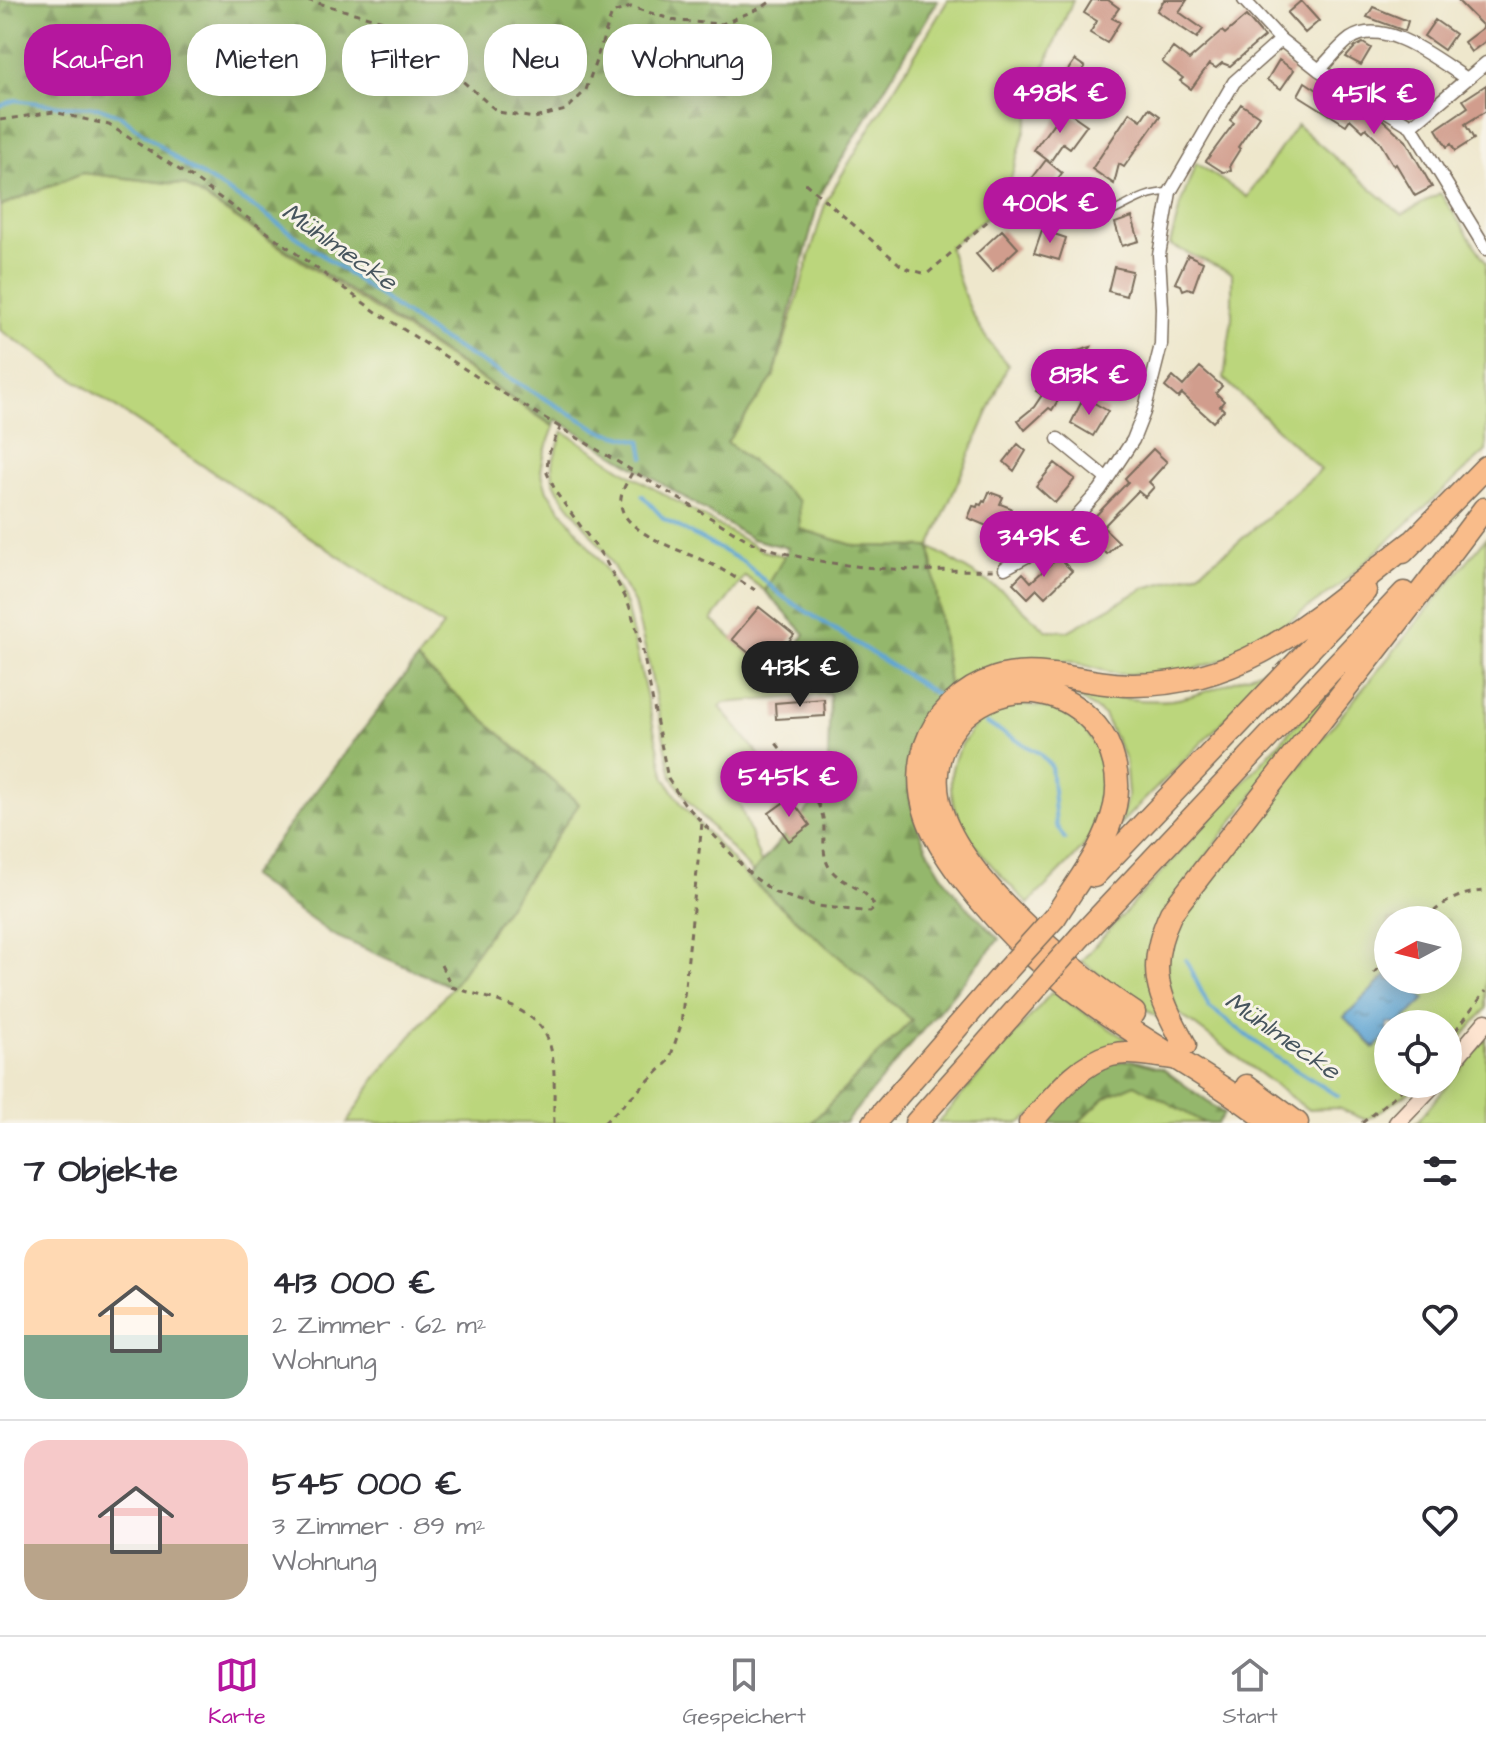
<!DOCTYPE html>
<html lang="de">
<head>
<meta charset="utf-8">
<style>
	:root { --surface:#fff; --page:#f7f7f7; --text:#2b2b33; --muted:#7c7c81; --line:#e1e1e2; --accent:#b5179e }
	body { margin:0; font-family:"Architects Daughter",sans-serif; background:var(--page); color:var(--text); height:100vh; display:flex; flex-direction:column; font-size:30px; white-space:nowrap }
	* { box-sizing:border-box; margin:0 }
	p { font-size:26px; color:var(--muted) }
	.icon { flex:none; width:44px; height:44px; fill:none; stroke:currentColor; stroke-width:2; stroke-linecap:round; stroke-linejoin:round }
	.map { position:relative; height:1123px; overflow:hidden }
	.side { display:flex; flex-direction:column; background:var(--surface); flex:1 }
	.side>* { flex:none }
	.guide { position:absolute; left:24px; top:24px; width:800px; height:72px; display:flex; gap:16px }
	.needle { width:52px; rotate:263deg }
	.tools { position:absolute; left:1374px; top:906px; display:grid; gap:16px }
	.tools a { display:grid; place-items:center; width:88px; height:88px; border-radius:50%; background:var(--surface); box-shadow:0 4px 20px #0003; font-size:40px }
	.price { position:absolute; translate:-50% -68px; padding:0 18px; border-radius:28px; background:var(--accent); color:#fff; font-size:26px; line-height:52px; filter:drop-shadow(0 2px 4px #0008) }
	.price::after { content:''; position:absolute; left:50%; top:48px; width:24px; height:18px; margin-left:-12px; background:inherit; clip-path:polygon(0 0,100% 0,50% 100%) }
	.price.current { background:#222; color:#fff }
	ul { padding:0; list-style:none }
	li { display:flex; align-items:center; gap:24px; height:200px; padding:0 24px }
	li+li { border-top:2px solid var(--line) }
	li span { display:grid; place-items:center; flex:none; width:224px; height:160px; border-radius:24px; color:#555 }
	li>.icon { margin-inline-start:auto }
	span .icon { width:96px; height:96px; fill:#fffc; stroke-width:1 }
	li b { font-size:34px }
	h2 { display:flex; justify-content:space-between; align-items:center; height:96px; padding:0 24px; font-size:34px }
	.chip { padding:0 28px; border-radius:32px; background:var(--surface); box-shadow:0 4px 20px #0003; font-size:28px; line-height:72px }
	.chip.current { background:var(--accent); color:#fff }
	.dock { display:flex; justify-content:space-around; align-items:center; height:112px; border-top:2px solid var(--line); background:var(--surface); font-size:22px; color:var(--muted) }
	.dock a { display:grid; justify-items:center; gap:4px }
	.dock .current { color:var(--accent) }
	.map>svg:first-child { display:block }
	.grass { fill:#bbd67c; stroke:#7b804d; stroke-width:2 }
	.forest { fill:url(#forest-firs); stroke:#687045; stroke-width:2 }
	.water { fill:url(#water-ripples); stroke:#4c6879; stroke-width:2 }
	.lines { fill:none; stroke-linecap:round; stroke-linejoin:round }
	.stream { stroke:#5ea5d4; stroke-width:4 }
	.building { fill:#d19d8d }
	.service-casing { stroke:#7a6c5b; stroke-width:9 }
	.minor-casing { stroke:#7a6c5b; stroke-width:15 }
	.secondary-casing { stroke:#7a6c5b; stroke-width:19 }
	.motorway-casing { stroke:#7a6c5b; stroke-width:25 }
	.path { stroke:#7a6c5b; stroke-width:3; stroke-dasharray:6 6; stroke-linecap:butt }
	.service { stroke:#fff; stroke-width:6 }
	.minor { stroke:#fff; stroke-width:12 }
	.secondary { stroke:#fde4d0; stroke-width:16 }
	.motorway { stroke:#f9bc8a; stroke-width:22 }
	.motorway-bridge-casing { stroke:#7a6c5b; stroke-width:25; stroke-linecap:butt }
	.motorway-bridge { stroke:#f9bc8a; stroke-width:22 }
	.labels { text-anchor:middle; stroke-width:6; stroke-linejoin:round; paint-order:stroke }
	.water-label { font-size:26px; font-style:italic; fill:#47555e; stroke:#f7f3e8 }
</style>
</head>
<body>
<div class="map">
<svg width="1486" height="1123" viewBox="0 0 1486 1123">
	<defs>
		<pattern id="forest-firs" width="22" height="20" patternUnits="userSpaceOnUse" patternTransform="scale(2)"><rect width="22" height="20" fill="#94b76c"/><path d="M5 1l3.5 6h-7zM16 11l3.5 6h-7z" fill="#7a9558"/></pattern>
		<pattern id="water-ripples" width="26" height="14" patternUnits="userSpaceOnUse" patternTransform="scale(2)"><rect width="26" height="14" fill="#5ea5d4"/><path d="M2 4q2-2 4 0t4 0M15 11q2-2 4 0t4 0" fill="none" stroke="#4f87ab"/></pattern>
	</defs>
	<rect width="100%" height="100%" fill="#f7f3e8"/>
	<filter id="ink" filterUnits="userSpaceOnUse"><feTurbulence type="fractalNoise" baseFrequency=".0125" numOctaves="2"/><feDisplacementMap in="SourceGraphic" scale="16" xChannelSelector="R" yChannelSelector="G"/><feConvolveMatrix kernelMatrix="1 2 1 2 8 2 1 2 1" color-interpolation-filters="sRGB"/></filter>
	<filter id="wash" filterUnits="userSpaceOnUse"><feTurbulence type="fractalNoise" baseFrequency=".006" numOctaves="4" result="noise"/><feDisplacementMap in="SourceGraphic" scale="32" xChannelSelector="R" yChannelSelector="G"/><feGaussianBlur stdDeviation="1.8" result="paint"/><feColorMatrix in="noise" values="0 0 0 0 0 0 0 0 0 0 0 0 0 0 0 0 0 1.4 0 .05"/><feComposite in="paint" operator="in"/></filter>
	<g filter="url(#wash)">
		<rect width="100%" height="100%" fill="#eee7cc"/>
		<path class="grass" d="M948 0H1073L1044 68 1003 204 949 247C961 292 975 331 1008 365L930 547 1004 592 1046 630 1068 631 1145 588 1197 573 1236 544 1321 470 1224 379 1232 318V273L1170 245 1181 203 1196 163 1247 197 1297 125 1402 215 1440 193 1486 262V451L1339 586 1245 652 1177 675 1117 674 1068 661 1003 663 950 692 930 547 856 546 800 529 727 442 774 376 826 201Z
			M82 173 185 185 554 427 545 451 541 470 547 491 604 566 626 605 665 778 682 805 748 878 912 1020 811 1123H347L375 1079 452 987 579 804 417 660 443 626 0 330V206Z
			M563 431 634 477 763 551 785 556 765 591 745 576 712 620 769 672 779 669 830 694 724 703 720 707 769 767 738 800 761 863 753 873 688 801 672 777 647 656 634 603 605 552 559 492 553 480 552 464Z
			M1486 538V1009L1448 1054V1024H1399L1425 999 1406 980H1448V920H1388V974L1344 1017 1374 1048 1388 1035V1084H1422L1366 1120 1338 1108 1307 1109 1177 1012 1165 971 1171 935 1201 887Z
			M1369 644 1171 902 1165 1023 1081 961Z
			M1284 661 1119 825 1128 795 1125 759 1104 715 1064 688C1099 694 1135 703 1171 700 1204 696 1252 673 1284 661Z
			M1014 704C1031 705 1046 706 1062 713 1105 733 1113 791 1094 831 1085 850 1044 887 1028 904 990 864 924 805 962 744 979 717 983 713 1014 704Z
			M1052 992 1137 1046 1020 1123H937Z
			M1486 1038V1123H1416Z
			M1135 1084 1204 1123H1078L1105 1097Z"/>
		<path class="forest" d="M0 0H938L820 195 774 376 727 442 799 501 800 529 856 546 930 547 950 692C883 745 907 825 949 885 963 905 983 922 999 939L845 1123H811L912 1020 748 878 827 787 830 694 779 669 805 634 765 591 789 548 752 539 556 419 554 426 322 272 185 185 82 173 0 206Z
			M417 660 579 804 452 987 333 935 250 876Z
			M1132 1060 1163 1069 1224 1114 1217 1123H1204L1135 1084 1105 1097 1078 1123H1041L1085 1078 1106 1063Z"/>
		<path class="water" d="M1388 974V980H1406L1425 999 1399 1024H1388V1035L1375 1048 1344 1017Z"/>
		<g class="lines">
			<path class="stream" d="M0 106 15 100 62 106 98 107 121 116 182 163 263 213 436 336 601 431 641 441 644 457
				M642 495 664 519 742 561 782 596 942 698
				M986 723 1039 753 1051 766 1056 825 1065 839
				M1186 960 1209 1007 1277 1058 1338 1096"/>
		</g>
		<g id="blocks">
			<path class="building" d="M1092 0H1108L1119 8 1112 18 1120 22 1107 43 1090 33 1097 21 1084 13Z
				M1164 0H1187L1179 12 1203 29 1197 38 1157 11Z
				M1457 0H1486V41L1471 52 1464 42 1484 27Z
				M1301 1 1319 21 1305 33 1287 13Z
				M1373 7 1408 21 1405 31 1367 17Z
				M1246 16 1264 37 1230 66 1222 63 1216 68 1209 64 1191 89 1180 81 1183 78 1162 62 1173 48 1189 60 1222 31 1225 34Z
				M1435 20 1455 34 1444 50 1424 36Z
				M1363 43 1371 48 1361 65 1346 57 1355 47Z
				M1075 60 1085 67 1081 73 1088 77 1074 98 1057 86Z
				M1279 60 1294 70 1281 89 1267 80Z
				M1372 74 1384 81 1379 95 1364 85Z
				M1418 76 1428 84 1422 92 1426 95 1415 111 1399 99Z
				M1305 82 1337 103 1340 99 1373 119 1377 116 1382 119 1406 141 1432 187 1415 196 1396 164 1394 166 1379 141 1366 128 1363 131 1350 119 1346 125 1298 95Z
				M1486 85V111L1465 124 1474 139 1455 151 1451 144 1447 147 1436 129 1468 107 1463 100Z
				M1241 104 1259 116 1238 147 1240 149 1230 165 1231 171 1223 172 1206 161 1234 123 1230 120Z
				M1149 108 1160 116 1124 167 1119 164 1114 184 1092 169 1130 112 1141 120Z
				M1064 109 1087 125 1070 148 1063 143 1050 162 1034 150Z
				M1046 160 1062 173 1045 196 1028 184Z
				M1132 217 1139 241 1122 246 1115 223Z
				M1002 230 1018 248 992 272 976 254Z
				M1042 230 1066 238 1059 260 1034 253Z
				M1188 255 1203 262 1193 290 1188 288 1183 290 1181 285 1175 283Z
				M1114 267 1132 271 1126 296 1108 291Z
				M1091 347 1073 376 1067 362 1071 353Z
				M1200 367 1222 386 1216 393 1224 401 1220 406 1224 410 1213 422 1182 394 1178 398 1165 387 1173 377 1183 386Z
				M1043 380 1063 392 1052 410 1049 408 1025 430 1018 420 1034 407 1042 395 1036 391Z
				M1084 397 1108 411 1093 436 1071 423Z
				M1018 444 1026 451 1014 471 1004 462Z
				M1153 449 1167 462 1149 482 1154 487 1145 497 1138 491 1103 527 1119 542 1107 554 1080 532 1128 482 1125 478Z
				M1055 463 1075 479 1055 503 1036 486Z
				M989 492 1003 497 1000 504 1011 508 1007 518 1000 516 996 526 990 524 989 527 968 518 973 506 977 507 978 504 981 505 983 501 985 502Z
				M1058 557 1072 571 1045 597 1037 589 1028 598 1013 583 1023 573 1031 582Z
				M759 607 794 635 767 668 732 639Z
				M824 699 825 716 776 719 775 703Z
				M790 798 810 825 789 841 769 813Z"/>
		</g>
	</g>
	<g filter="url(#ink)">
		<use href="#blocks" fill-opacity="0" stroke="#7a6c5b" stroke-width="2"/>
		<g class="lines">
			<defs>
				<path id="service" d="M1012 200C1029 205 1077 224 1093 219 1122 212 1137 192 1170 192"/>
				<path id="minor" d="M1244 0 1281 40 1319 70 1411 126 1486 249
					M1319 70C1329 60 1339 47 1350 39 1385 16 1437 60 1467 79
					M1411 126 1486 63
					M1058 439 1107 479
					M1005 568 1033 553 1073 520 1100 490 1133 440 1144 412 1161 345 1162 308 1159 255 1170 192 1234 82 1281 40"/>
				<path id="secondary" d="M1448 1067 1486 1022
					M1397 1123 1434 1084"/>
				<path id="motorway" d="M1403 552 1486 467
					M1094 876 1365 591
					M1055 917C1077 882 1106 847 1115 806 1121 779 1114 747 1096 726 1035 652 919 708 939 802 956 876 1072 972 1134 1013
					M1081 936 1404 593
					M1185 1045C1158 995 1145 968 1171 913 1274 778 1382 646 1484 509
					M1247 1086 1297 1123
					M874 1123 1006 971
					M916 1123 1030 994
					M1030 1123C1052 1099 1077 1064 1111 1055 1131 1050 1153 1056 1173 1058
					M1271 1123C1214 1077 1148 1045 1090 1002 1040 966 997 924 960 875 932 838 910 795 925 747 936 714 962 689 996 678 1041 664 1088 686 1134 685 1254 684 1322 610 1412 542"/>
			</defs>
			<use href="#service" class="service-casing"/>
			<use href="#minor" class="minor-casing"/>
			<use href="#secondary" class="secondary-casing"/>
			<use href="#motorway" class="motorway-casing"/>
			<path class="path" d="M307 0 383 21 410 35 498 112 534 118 566 110 586 90 612 13 631 7 677 21 722 24 763 7 773 0
				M0 120 54 112 109 125 197 181 375 311 488 384 751 542C830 572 911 571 994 570
				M805 183 904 268 927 274 1006 205
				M561 426 548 455 547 473 557 494 604 558 628 602 642 647 668 779 684 803 751 875 776 893 817 906 870 912 875 908C868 887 839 884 829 867 819 850 828 828 821 811 811 786 792 764 776 743
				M632 473C624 487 616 499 624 514 639 540 691 553 717 567 730 574 742 582 755 590
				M1425 920C1442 902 1461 892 1486 891
				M441 965 452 987C481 997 530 1004 546 1035 558 1059 553 1096 554 1123
				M1374 973 1388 958
				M1448 1040 1486 991
				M604 1123 669 1061 681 1025 702 823
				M1362 1123 1409 1084"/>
			<use href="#service" class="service"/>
			<use href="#minor" class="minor"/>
			<use href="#secondary" class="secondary"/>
			<use href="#motorway" class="motorway"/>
			<defs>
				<path id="motorway-bridge" d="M1006 971 1055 917
					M1030 994 1081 936"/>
			</defs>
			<use href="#motorway-bridge" class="motorway-bridge-casing"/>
			<use href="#motorway-bridge" class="motorway-bridge"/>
		</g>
	</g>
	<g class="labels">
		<g class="water-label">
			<text transform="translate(340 246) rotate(35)" y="9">Mühlmecke</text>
			<text transform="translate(1283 1035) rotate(35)" y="9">Mühlmecke</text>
		</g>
	</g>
</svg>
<div class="tools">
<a><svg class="needle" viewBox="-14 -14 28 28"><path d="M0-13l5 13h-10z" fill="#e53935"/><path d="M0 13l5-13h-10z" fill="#7c7c81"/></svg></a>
<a><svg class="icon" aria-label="locate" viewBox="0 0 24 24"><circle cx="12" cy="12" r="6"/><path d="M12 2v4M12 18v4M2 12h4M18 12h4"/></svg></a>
</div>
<b class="price" style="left:1060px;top:135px">498K €</b>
<b class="price" style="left:1374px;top:136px">451K €</b>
<b class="price" style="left:1050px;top:245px">400K €</b>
<b class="price" style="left:1089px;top:417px">813K €</b>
<b class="price" style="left:1044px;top:579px">349K €</b>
<b class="price current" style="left:800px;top:709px">413K €</b>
<b class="price" style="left:789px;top:819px">545K €</b>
<div class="guide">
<a class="chip current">Kaufen</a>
<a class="chip">Mieten</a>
<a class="chip">Filter</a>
<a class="chip">Neu</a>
<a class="chip">Wohnung</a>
</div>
</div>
<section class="side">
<h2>7 Objekte<svg class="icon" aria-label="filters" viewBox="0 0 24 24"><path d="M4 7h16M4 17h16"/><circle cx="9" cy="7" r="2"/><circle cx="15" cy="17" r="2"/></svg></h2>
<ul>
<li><span style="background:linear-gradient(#ffd9b3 60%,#7fa58c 0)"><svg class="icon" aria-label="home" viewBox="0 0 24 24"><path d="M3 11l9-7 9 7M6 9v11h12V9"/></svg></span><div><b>413 000 €</b><p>2 Zimmer · 62 m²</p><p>Wohnung</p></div><svg class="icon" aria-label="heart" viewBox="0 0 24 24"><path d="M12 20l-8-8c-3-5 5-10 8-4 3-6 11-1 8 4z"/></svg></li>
<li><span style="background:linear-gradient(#f6c9c9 65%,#b9a48a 0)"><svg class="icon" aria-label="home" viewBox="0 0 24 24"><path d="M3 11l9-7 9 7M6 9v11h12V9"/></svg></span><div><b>545 000 €</b><p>3 Zimmer · 89 m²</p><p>Wohnung</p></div><svg class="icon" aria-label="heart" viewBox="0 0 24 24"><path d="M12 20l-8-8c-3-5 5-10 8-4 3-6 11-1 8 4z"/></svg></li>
</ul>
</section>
<nav class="dock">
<a class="current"><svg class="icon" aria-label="map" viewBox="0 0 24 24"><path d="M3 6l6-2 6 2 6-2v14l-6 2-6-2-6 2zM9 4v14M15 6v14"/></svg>Karte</a>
<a><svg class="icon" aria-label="saved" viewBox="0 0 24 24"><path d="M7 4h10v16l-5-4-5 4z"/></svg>Gespeichert</a>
<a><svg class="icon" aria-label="home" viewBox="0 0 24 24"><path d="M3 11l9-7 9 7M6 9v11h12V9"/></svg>Start</a>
</nav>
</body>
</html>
